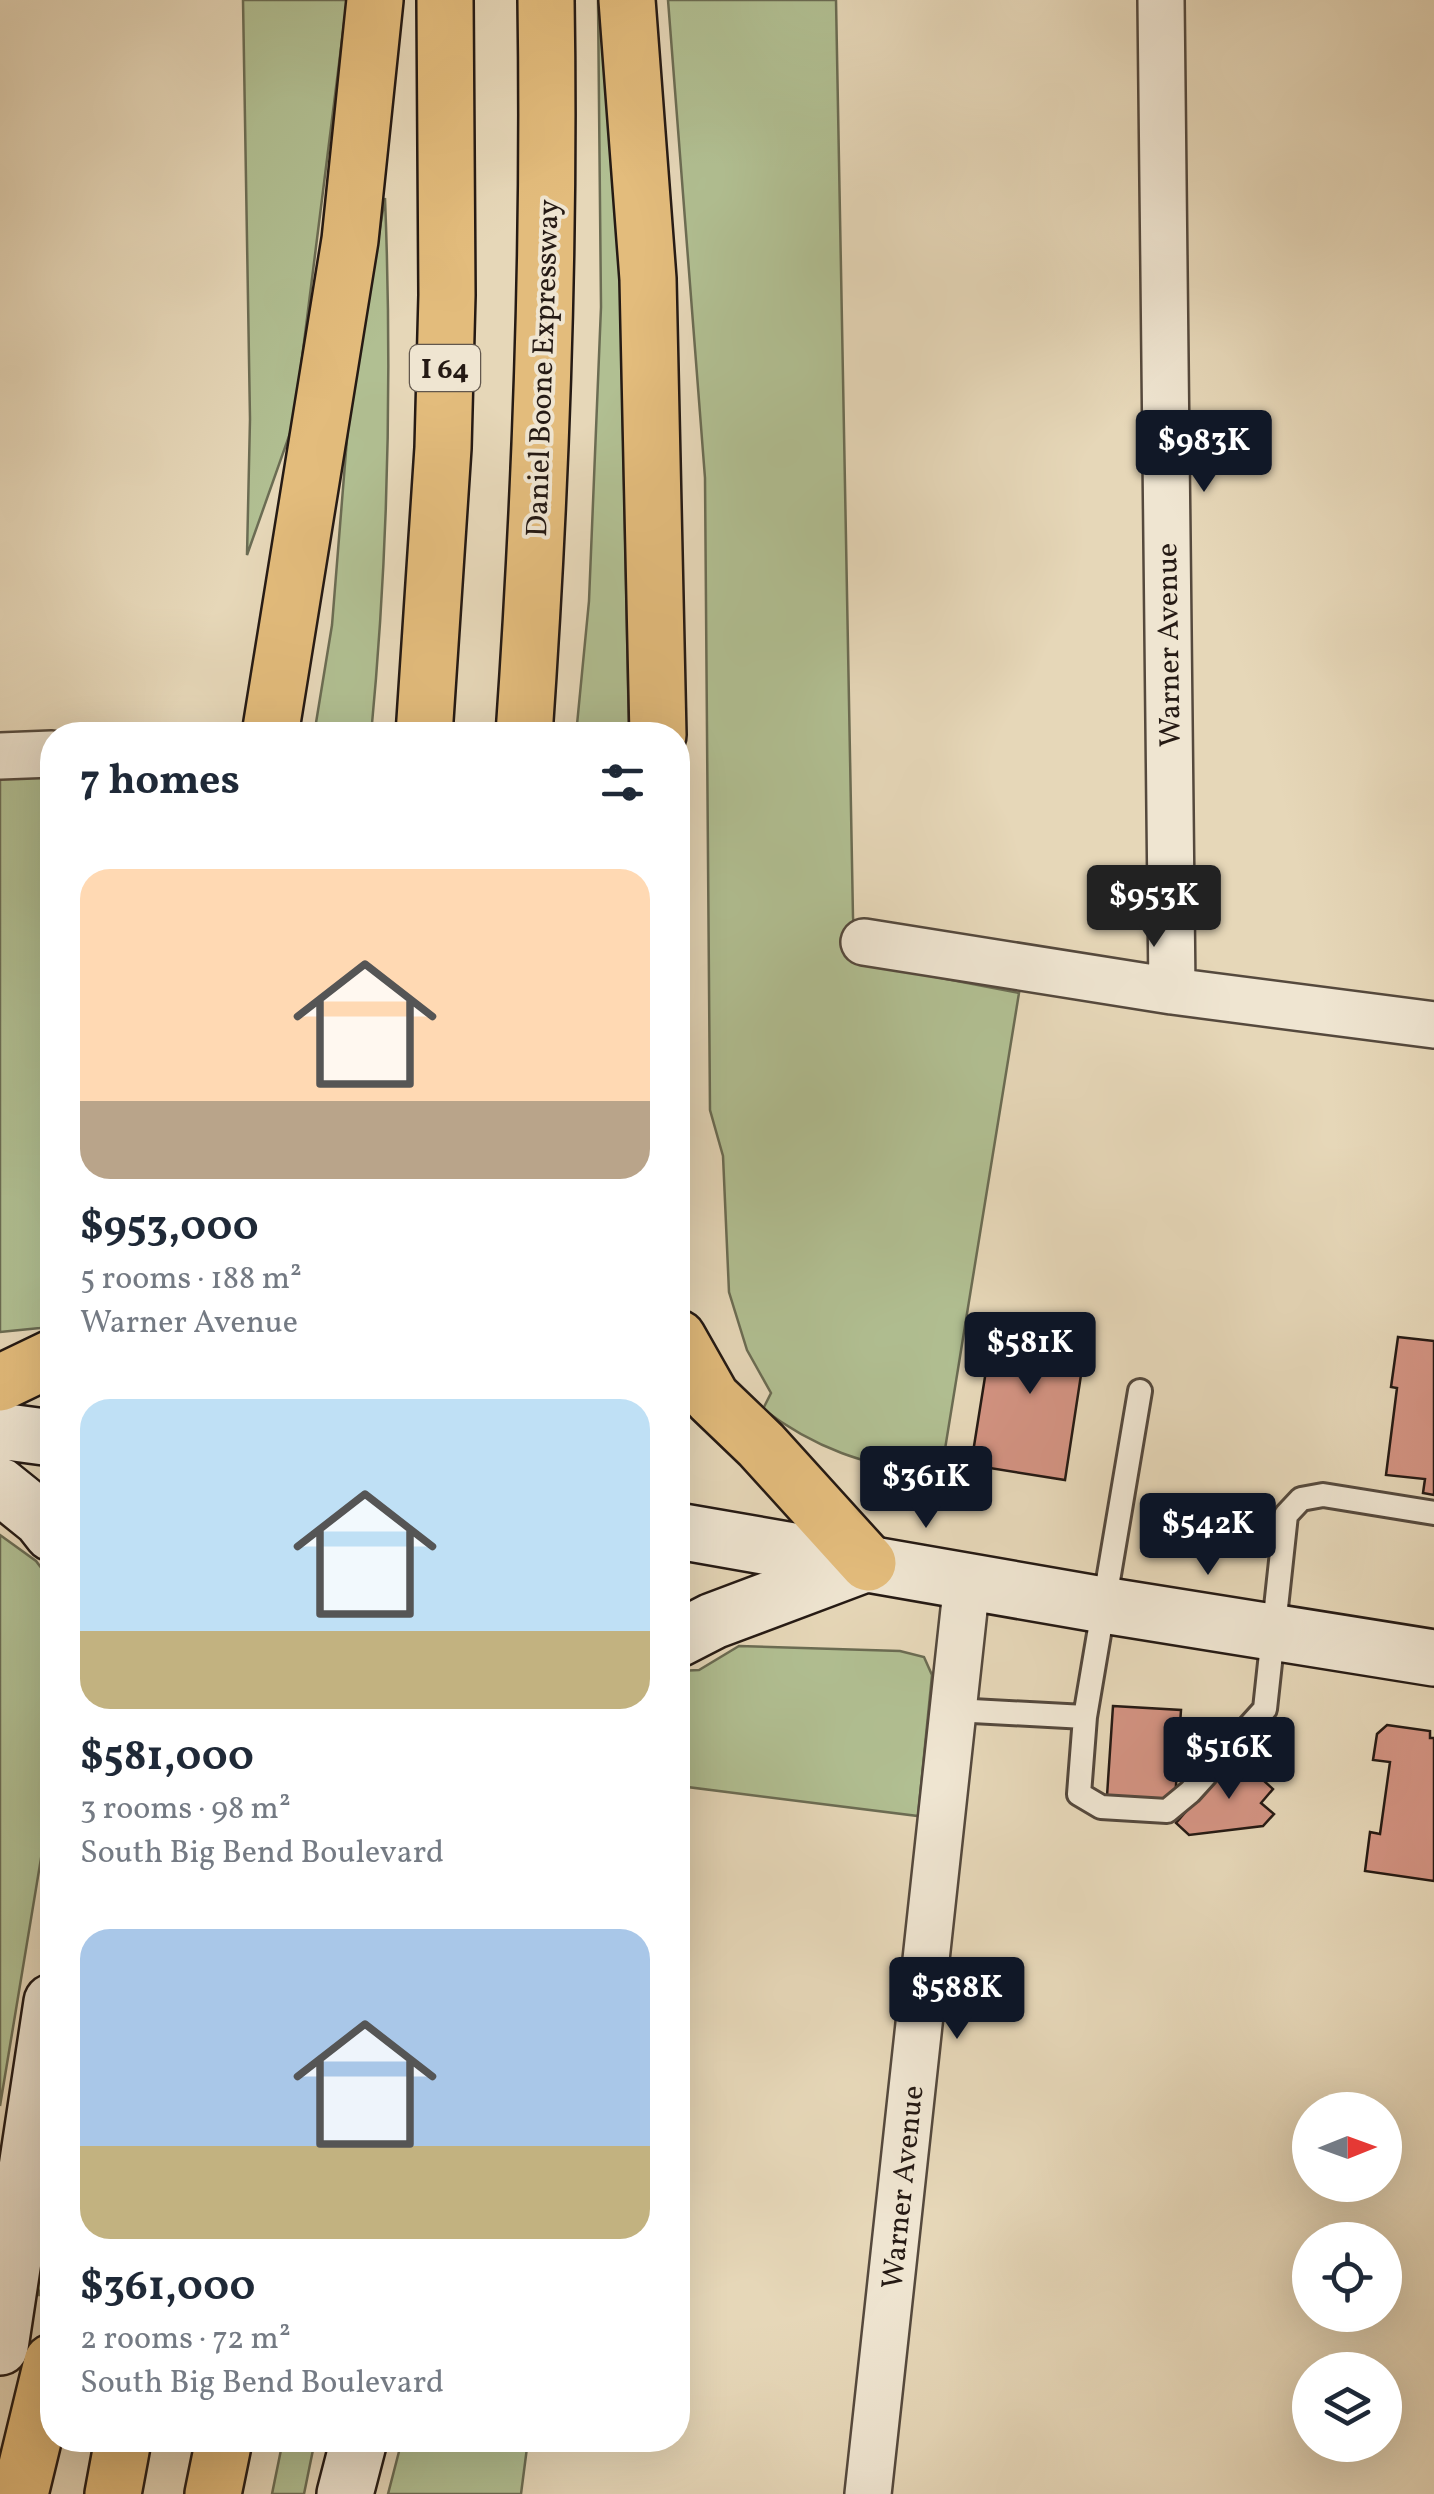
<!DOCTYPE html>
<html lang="en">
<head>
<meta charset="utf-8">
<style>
	:root { --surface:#fff; --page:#f6f6f7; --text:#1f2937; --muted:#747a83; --accent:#111827 }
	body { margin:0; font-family:Vollkorn,serif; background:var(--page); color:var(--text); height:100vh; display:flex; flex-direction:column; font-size:38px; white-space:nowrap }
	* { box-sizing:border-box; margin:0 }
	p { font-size:32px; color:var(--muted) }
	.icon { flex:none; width:55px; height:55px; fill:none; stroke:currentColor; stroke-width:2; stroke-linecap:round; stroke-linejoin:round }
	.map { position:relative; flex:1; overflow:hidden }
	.side { position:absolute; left:40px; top:722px; width:650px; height:1730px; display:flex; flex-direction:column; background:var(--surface); border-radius:40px; box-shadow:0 10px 40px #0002 }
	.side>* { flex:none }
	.needle { width:65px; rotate:89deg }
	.tools { position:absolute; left:1292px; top:2092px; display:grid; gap:20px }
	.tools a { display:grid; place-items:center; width:110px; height:110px; border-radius:50%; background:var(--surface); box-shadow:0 10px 40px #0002; font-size:50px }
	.price { position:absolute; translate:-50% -85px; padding:0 22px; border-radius:10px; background:var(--accent); color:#fff; font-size:32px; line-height:65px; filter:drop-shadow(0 2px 5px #0008) }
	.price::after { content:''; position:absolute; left:50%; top:60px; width:30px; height:22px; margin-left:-15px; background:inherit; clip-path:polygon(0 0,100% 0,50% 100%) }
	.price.current { background:#222; color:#fff }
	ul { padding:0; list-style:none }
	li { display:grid; align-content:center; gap:20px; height:530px; padding:0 40px }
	li span { display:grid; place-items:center; height:310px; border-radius:30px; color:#555 }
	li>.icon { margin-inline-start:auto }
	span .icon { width:180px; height:180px; fill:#fffc; stroke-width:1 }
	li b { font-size:42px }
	h2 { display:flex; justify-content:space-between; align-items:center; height:120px; padding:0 40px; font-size:42px }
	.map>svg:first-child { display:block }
	.green { fill:#b1bf92; stroke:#6b6c53; stroke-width:2.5 }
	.building { fill:#d39382; stroke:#251a14; stroke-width:2.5 }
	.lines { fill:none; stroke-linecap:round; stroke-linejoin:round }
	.lane-casing { stroke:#55493d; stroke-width:28 }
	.street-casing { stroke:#55493d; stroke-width:50 }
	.secondary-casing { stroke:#251a14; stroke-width:60 }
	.highway-casing { stroke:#251a14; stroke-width:60 }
	.lane { stroke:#efe5d1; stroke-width:22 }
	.street { stroke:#efe5d1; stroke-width:45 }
	.secondary { stroke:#efe5d1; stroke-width:55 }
	.highway { stroke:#e3bc7c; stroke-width:55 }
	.labels { text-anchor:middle; stroke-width:8; stroke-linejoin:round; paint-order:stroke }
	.shield { fill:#efe5d1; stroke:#62574d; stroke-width:2.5 }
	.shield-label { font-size:28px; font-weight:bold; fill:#251a14 }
	.street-label { font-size:30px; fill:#251a14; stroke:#efe5d1 }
</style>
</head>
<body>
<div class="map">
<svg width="1434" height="2494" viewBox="0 0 1434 2494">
	<rect width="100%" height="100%" fill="#e6d7b8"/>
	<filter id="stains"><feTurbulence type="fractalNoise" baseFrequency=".002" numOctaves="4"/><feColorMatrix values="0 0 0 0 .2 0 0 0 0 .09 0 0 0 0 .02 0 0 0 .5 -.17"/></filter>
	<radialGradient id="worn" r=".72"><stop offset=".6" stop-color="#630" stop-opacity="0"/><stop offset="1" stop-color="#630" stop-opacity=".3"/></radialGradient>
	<path class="green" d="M243 0H347L294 422 247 555 250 419Z
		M598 0H603L618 173 629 735H576L589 601 601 307Z
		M668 0H836L853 917 857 962 1019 993 940 1480C869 1463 822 1454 763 1409L771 1393 747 1350 729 1292 723 1156 710 1110 705 478Z
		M385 198C392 376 388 558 371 735H314L332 625 349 414Z
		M0 774H52V1324L40 1328 0 1332Z
		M0 1535 36 1561 52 1582V1792L0 2106Z
		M739 1646 900 1651 924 1657 932 1675 918 1816 679 1786 678 1790V1671L699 1670Z
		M52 2185V2252L39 2296 36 2276Z
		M283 2440H315L304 2494H272Z
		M402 2440H528L521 2494H388Z"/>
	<path class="building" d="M995 1314 1088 1329 1065 1480 971 1465Z
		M1398 1337 1434 1341V1495L1423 1493 1425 1479 1386 1475 1397 1388 1391 1387Z
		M1113 1706 1181 1710 1175 1800 1107 1796Z
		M1387 1725 1430 1731V1738H1434V1881L1365 1871 1370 1832 1380 1834 1390 1762 1373 1760 1377 1734Z
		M1235 1755 1273 1789 1261 1803 1274 1814 1263 1826 1189 1835 1176 1823Z"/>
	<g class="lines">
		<defs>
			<path id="lane" d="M1140 1391 1085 1717 1079 1794 1101 1807 1167 1811 1190 1792 1265 1709 1286 1515 1301 1499 1323 1495 1434 1513
				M954 1710 1085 1717"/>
			<path id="street" d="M1161 0 1172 991
				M0 756 52 754
				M864 942 1172 991 1434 1025
				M868 2494 967 1582"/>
			<path id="secondary" d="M0 1431 52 1438
				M0 1486 41 1519 52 1533
				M678 1531 1103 1605 1434 1658
				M678 1639 713 1621 865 1564
				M0 2347 52 2002
				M345 2494 359 2440"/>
			<path id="highway" d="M627 0 648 279 658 735
				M270 735 350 240 375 0
				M424 735 443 448 447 295 445 0
				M524 735C541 490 550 246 546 0
				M678 1338 712 1398 761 1445 868 1563
				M0 1383 52 1358
				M20 2494 52 2362
				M113 2494 123 2440
				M213 2494 224 2440"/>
		</defs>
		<use href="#lane" class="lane-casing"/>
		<use href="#street" class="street-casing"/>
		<use href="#secondary" class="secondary-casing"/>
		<use href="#highway" class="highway-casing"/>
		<use href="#lane" class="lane"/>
		<use href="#street" class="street"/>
		<use href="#secondary" class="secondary"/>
		<use href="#highway" class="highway"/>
	</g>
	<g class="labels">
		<rect class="shield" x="410" y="345" width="70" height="46" rx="8"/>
		<g class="shield-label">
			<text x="445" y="378">I 64</text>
		</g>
		<g class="street-label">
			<text transform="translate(542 368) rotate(-88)" y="10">Daniel Boone Expressway</text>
			<text transform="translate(1168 645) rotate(-91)" y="10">Warner Avenue</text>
			<text transform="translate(902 2187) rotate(-84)" y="10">Warner Avenue</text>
		</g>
	</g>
	<rect width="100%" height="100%" filter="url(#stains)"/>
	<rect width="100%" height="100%" fill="url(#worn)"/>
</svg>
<div class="tools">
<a><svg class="needle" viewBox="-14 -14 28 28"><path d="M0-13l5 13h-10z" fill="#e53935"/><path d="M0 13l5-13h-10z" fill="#747a83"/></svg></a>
<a><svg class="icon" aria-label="locate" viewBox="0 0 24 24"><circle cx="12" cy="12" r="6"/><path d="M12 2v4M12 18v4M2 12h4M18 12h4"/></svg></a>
<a><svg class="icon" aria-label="layers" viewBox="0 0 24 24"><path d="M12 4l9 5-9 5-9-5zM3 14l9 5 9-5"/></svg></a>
</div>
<b class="price" style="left:1204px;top:495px">$983K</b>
<b class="price current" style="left:1154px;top:950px">$953K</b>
<b class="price" style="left:1030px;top:1397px">$581K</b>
<b class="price" style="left:926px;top:1531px">$361K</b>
<b class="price" style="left:1208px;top:1578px">$542K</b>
<b class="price" style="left:1229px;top:1802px">$516K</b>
<b class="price" style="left:957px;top:2042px">$588K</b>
<section class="side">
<h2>7 homes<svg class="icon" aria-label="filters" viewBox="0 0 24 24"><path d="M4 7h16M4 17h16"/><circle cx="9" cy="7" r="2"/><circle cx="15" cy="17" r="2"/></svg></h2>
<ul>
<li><span style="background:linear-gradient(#ffd9b3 75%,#b9a48a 0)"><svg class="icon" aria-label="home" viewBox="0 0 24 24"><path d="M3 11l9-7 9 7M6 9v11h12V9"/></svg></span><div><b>$953,000</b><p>5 rooms · 188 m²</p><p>Warner Avenue</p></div></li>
<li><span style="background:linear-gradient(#bfe0f5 75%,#c2b280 0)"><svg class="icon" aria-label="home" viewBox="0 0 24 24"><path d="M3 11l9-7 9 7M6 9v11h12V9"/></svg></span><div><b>$581,000</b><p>3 rooms · 98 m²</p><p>South Big Bend Boulevard</p></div></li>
<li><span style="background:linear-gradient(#a9c7e8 70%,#c2b280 0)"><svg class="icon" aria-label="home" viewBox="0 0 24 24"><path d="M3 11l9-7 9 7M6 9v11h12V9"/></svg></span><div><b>$361,000</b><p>2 rooms · 72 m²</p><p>South Big Bend Boulevard</p></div></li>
</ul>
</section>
</div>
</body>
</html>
